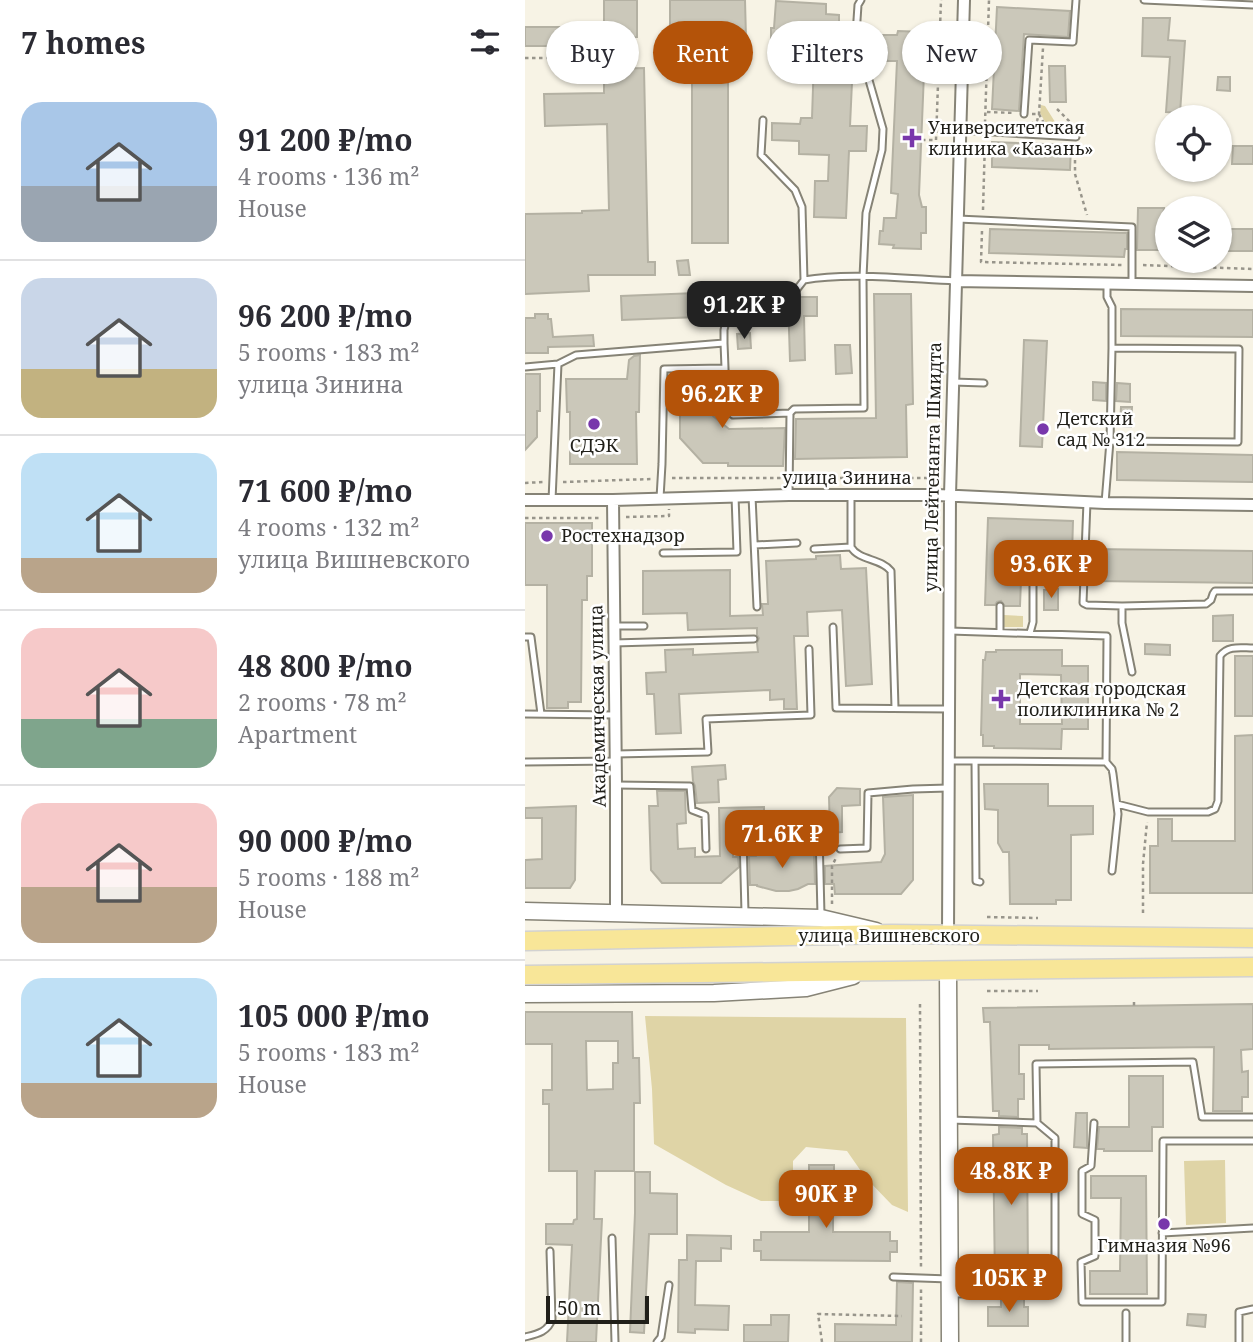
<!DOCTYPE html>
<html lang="en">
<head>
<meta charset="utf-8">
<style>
	:root { --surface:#fff; --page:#f2f2f3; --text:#2b2b33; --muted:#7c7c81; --line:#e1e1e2; --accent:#b45309 }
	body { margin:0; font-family:"Noto Serif",serif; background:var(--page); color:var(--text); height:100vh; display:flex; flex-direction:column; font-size:26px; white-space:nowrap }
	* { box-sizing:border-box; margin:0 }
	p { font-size:23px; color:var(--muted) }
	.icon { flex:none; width:38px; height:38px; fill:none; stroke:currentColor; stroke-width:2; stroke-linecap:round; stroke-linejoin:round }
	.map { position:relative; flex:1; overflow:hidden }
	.sheet { display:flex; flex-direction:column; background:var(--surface); width:525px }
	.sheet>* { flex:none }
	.guide { position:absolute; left:21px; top:21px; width:602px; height:63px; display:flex; gap:14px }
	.buttons { position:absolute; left:630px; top:105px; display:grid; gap:14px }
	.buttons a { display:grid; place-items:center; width:77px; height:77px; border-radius:50%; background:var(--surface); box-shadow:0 2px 5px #0004; font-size:35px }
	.scale { position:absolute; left:21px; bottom:18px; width:103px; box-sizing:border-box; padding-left:7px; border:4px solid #201f19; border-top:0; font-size:19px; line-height:24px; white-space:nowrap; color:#201f19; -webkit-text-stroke:5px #fff; paint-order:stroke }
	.price { position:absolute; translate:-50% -60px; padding:0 16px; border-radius:14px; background:var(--accent); color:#fff; font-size:23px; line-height:46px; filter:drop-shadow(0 2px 4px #0008) }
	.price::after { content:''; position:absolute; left:50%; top:42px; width:21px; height:16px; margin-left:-10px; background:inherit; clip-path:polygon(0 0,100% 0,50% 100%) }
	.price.on { background:#222; color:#fff }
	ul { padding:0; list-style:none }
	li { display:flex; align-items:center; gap:21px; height:175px; padding:0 21px }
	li+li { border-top:2px solid var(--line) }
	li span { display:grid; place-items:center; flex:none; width:196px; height:140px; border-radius:21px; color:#555 }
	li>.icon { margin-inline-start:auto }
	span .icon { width:84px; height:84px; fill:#fffc; stroke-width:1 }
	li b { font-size:30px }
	h2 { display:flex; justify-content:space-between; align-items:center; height:84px; padding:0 21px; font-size:30px }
	.tag { padding:0 24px; border-radius:32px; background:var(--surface); box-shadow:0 2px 5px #0004; font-size:24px; line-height:63px }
	.tag.on { background:var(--accent); color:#fff }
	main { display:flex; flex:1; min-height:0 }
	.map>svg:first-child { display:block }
	.green { fill:#dfd4a6 }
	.building { fill:#cbc8ba; stroke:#b4b1a3; stroke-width:2; fill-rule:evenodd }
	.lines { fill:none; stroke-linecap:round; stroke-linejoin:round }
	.lane-casing { stroke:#868376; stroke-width:9 }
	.street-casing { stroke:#868376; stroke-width:14 }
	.secondary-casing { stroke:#868376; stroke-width:19 }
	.primary-casing { stroke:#d2d2d1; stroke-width:21 }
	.path { stroke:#98958b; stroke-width:2.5; stroke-dasharray:3.5 3.5; stroke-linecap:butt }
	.lane { stroke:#fff; stroke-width:5 }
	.street { stroke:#fff; stroke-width:10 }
	.secondary { stroke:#fff; stroke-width:16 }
	.primary { stroke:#f8e698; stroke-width:18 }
	.poi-dot { fill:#7837ab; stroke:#fff; stroke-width:2.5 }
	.labels { text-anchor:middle; stroke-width:5; stroke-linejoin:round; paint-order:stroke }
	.poi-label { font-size:18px; fill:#201f19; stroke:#fff; text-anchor:start }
	.street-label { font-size:18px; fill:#201f19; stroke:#fff }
</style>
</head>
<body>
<main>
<section class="sheet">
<h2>7 homes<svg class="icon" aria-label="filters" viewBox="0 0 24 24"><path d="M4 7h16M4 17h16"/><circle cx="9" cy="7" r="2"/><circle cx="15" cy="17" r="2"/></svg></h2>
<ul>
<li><span style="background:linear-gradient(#a9c7e8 60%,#9aa5b1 0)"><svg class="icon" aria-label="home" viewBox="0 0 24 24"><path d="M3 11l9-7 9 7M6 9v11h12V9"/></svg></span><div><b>91 200 ₽/mo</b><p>4 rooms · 136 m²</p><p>House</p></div></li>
<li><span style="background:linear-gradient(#c9d6e8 65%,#c2b280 0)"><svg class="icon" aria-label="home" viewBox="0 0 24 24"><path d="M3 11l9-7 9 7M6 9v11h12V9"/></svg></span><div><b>96 200 ₽/mo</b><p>5 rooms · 183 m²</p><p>улица Зинина</p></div></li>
<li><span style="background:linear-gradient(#bfe0f5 75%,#b9a48a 0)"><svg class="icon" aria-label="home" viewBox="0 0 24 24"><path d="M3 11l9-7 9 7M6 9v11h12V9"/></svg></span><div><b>71 600 ₽/mo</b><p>4 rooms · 132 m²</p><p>улица Вишневского</p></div></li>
<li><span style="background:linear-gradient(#f6c9c9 65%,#7fa58c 0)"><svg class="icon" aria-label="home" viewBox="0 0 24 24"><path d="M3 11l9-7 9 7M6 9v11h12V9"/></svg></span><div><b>48 800 ₽/mo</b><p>2 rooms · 78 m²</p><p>Apartment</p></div></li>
<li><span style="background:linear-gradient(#f6c9c9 60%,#b9a48a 0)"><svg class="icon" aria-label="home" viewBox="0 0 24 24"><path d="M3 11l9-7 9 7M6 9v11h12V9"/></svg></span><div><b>90 000 ₽/mo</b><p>5 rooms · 188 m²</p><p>House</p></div></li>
<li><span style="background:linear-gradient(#bfe0f5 75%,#b9a48a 0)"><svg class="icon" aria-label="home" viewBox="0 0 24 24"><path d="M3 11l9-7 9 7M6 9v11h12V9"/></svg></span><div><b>105 000 ₽/mo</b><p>5 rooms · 183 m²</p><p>House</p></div></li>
</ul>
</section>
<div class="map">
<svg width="728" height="1342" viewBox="0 0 728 1342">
	<rect width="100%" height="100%" fill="#f7f3e5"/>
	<path class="green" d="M516 105 520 106 537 133 527 134 515 113Z
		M479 615 498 616V627H479Z
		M120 1016 381 1018 383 1212 367 1205 340 1177 322 1151 281 1147 268 1161V1201H236L201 1185 129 1144 127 1089Z
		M700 1160 701 1223 661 1225 659 1161Z"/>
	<path class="building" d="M79 0H112V37L79 38Z
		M145 0H220L221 38 145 39Z
		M251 1 301 4V14L314 15V49L290 48V42L246 39V28H249Z
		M472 7 545 11 543 37 499 34 494 111 467 109Z
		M618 18H645L643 40 660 41 655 113 641 112 645 57 617 56Z
		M0 27H57V46H0Z
		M373 31 400 32V47H405L404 73H399L394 195 397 207H401V233H396V249L368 248 369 245 354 244 355 231H358L359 218H371L373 194 366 193 372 61H362V48H358V35H372Z
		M289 58 328 60 325 126H342L341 151H324L321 218 289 217 290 181H303L304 155 274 154V141L247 140V123L275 124 276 118H287Z
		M167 63H203V243H167Z
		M524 66H540L541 102H525Z
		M119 68 123 262H130V275H63L64 291 0 294V214L57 213V211L84 210 82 124 20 126 19 94 79 93V83H82L81 69Z
		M693 77H705V91L692 90Z
		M467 142 546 145 545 170 467 167Z
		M708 146H728V164H707Z
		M613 208H639L638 217H642V250H612Z
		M465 229 602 233V249H600L599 257 464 253Z
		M695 229H728V251H695Z
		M163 260 165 275H154L152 261Z
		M171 293 173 317 97 320 96 296Z
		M349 294H386L388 404 381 405 382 457 270 459 271 419 351 418Z
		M272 297H292V316H279L280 360 265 361 263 298Z
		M596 309 728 310V337L596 336Z
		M10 314H23V319H26L28 337 68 335 69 346 23 347V353H0V318H10Z
		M225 333 226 348 213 349 212 334Z
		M499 340 522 341 517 447 495 446Z
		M310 345H325L327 373 311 374Z
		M115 355 114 412H111L112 464H45V412H42L41 379H102L104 360 109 356Z
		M0 374H15V411H12V437L0 450Z
		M189 375 188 416 204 429 260 428 258 466H203V463H178L155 438V413H151V376Z
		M568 382 581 383V401L568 400Z
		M592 383 605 384V402L591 401Z
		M596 407H607L606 427 595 426Z
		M592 452 728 455V482L592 480Z
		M463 518 548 521 547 555 497 554 495 606H480L476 601 472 602 470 605H460Z
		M0 523H67V576H62V600H57L56 702H43V708H22V585H0Z
		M567 549 728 551V583L567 581Z
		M315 555 316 569 341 568 347 684 321 686 317 610 282 612 283 636H269L272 709H259V699L245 700V690L154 694 156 733 131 734 129 694H122L121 673 141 672 140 650 168 649V655L233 652 232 643 234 638 232 635V628L163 630 162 613 118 614V571L205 570V616L238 615 237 604H243L241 561 291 559V556Z
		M533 589V610H519V590Z
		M708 615V641H688V616Z
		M620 644 645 645V655L620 654Z
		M471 650H537V666H563V729H537L536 749 469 748V746H458V735H456L458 660H460L461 652H471ZM495 674 536 675 537 724H495Z
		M710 656H728V716H710Z
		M728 735V893H625V846H633V819H647V841H710V736Z
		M200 765 201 779 193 780 194 802 172 803 170 786 168 781 167 767Z
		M459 784H523V806H568V834L546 835V900H531V904H485L484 852H478L473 843V810L460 809Z
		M312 788 335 789V805L317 806V832L305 833 304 797Z
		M132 791H160L161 823 152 824 153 849 170 848V857L195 856 194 808 239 807V829L208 830V857H213L214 867 196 883H137L126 870 124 806H133Z
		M388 795V880L376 894H310L309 884H300V866L356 862 360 854 358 797Z
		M51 806 50 880 45 888H0V860L17 859V818H0V808Z
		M263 848V851H278V853H282V855H289L290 884H283L273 889 264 891H251L232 886V885H225L224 856H231L234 852 252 851V849Z
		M728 1004V1049L716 1050 717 1072 723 1071V1097H717V1111H688L689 1047 524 1049V1045H494V1074H499V1099H493V1117L474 1116V1111H468L465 1022H459L458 1008Z
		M0 1012H107L108 1058H114L115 1103H109V1171H70L69 1219H77L71 1342H42L47 1245 21 1244V1224H48L49 1220 52 1219V1171H24V1104H18V1090H27V1044H0ZM61 1041H93V1063H88V1089L62 1090Z
		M604 1076H638V1127H627V1151H579V1149H572L574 1127H604Z
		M551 1113H562V1148L549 1147Z
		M474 1127 497 1128V1134H502L503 1279H498V1288H476V1279L470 1280 468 1135 474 1134Z
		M284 1165H309V1192H332V1211H308V1232H365V1241H372V1252H365V1261L236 1260V1251H229V1240H236V1232H284Z
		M110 1172H125V1193L152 1194V1234H124L119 1333 105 1332 110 1213Z
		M566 1176H621L622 1294H565V1271H595L596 1198H566Z
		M162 1235 206 1236V1249L196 1248V1261H171L170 1305 204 1306 203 1330 170 1329V1333L153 1332 154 1260H162Z
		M372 1282 388 1283 387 1342H310V1324L371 1325Z
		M476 1299H499V1307H503V1326H463V1307H476Z
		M663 1314 681 1315 680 1327 662 1325Z
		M246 1315H264L263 1342H219V1325H246Z"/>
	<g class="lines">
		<defs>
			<path id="lane" d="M619 0 728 5
				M278 59 281 53 320 54 336 52
				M499 114 504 40 548 42 551 0
				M238 120 236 155 270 190 277 207 279 280
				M435 130 551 137
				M433 219 607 227V284
				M199 343 200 368
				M0 367 33 364 51 355 199 343V330L207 294 269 293 279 280C324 272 384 279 430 281
				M428 382 459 383
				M585 441 713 442 714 349 587 348
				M264 495 265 413
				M227 496 232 607
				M135 498 137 464 139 369 200 368 201 410 208 415 265 413 269 409 339 408 338 277 341 213 357 150 358 129 331 35 333 5 336 0
				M27 500 33 364
				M562 502 558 603 562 605 597 606 681 604 686 600 688 594 690 591H728
				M580 503 585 441 587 348V307L582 297V284
				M230 545 272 543
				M326 547C334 561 356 558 366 571L370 708
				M289 549 326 547V496
				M138 553 212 552 210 496
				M597 606V623L607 672
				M90 626H119
				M308 627 311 708 424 709
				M425 631 582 636 581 762 587 769 588 774 593 814 587 871
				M475 632V606
				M505 633 508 622V578L510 572 515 571H559
				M0 637H6L16 714
				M89 643 229 639
				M0 714 90 715
				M91 754 183 752 181 719 286 715 284 649
				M424 761H450L451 881 455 882
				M450 761 581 762
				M0 762 91 761
				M91 785 165 786 167 810 180 815 181 849
				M592 804 623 812H683L690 809 693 801 695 656C703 645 716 648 728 648
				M315 849 342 848 343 793 388 789 423 788
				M220 913 218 836 294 833 296 915
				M425 1120 512 1123 511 1064 668 1062 677 1117H728
				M569 1123 566 1166 557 1171V1214L570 1220V1256L556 1262 557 1302H637L638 1141H728
				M637 1233 728 1228
				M87 1238 90 1342
				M368 1277 424 1279
				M428 1294 530 1293V1138L512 1123
				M601 1313V1342
				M0 1337C12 1334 23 1332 27 1319L25 1251
				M132 1342 136 1337 144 1285
				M714 1342V1312L728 1309"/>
			<path id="street" d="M430 281 728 286
				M0 500H88L264 495H412L580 503 728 505
				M88 500 91 785V913
				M423 935 425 495 439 0"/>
			<path id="secondary" d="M0 911 296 918 351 931
				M423 971 425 1342
				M0 994 189 993 281 988 328 976"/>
			<path id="primary" d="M0 941 367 934 728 938
				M0 975 728 967"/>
		</defs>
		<use href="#lane" class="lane-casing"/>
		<use href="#street" class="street-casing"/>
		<use href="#secondary" class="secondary-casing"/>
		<use href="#primary" class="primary-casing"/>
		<path class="path" d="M0 58H74
			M532 109 547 124 549 129
			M462 112 490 113
			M507 114H514L521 127
			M460 123 464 0
			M505 124 512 121 514 114 518 48
			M397 140H411L416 0
			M550 146V174L562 215
			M458 210 460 140
			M457 231 456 262 597 265
			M618 265 728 269
			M147 478H256
			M273 478H402
			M38 482 126 479
			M0 483 18 482
			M101 517 144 516V509
			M0 518H77
			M307 904V866L311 858
			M618 913V864L622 822
			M462 917 513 918
			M462 991H513
			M609 1002V1006
			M395 1004 396 1270
			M297 1342 293 1314 377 1316
			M396 1342V1287"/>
		<use href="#lane" class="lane"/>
		<use href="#street" class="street"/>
		<use href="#secondary" class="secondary"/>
		<use href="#primary" class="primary"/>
	</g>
	<g class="poi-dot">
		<path d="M383.5 127.5h7v7h7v7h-7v7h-7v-7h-7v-7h7z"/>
		<circle cx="69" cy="424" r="7"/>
		<circle cx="518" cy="429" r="7"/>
		<circle cx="22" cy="536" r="7"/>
		<path d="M472.5 688.5h7v7h7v7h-7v7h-7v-7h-7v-7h7z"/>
		<circle cx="639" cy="1224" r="7"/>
	</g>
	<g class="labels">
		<g class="poi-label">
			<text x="403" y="134">Университетская<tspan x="403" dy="21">клиника «Казань»</tspan></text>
			<text x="532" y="425">Детский<tspan x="532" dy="21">сад № 312</tspan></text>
			<text x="69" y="452" text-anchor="middle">СДЭК</text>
			<text x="36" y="542">Ростехнадзор</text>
			<text x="492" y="695">Детская городская<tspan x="492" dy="21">поликлиника № 2</tspan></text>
			<text x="639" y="1252" text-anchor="middle">Гимназия №96</text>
		</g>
		<g class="street-label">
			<text transform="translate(408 467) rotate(-89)" y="6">улица Лейтенанта Шмидта</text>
			<text x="322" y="484">улица Зинина</text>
			<text transform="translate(73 706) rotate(-91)" y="6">Академическая улица</text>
			<text x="364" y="942">улица Вишневского</text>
		</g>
	</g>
</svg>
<div class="buttons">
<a><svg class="icon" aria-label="locate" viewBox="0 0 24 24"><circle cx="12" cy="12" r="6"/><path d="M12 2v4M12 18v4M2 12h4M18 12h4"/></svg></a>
<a><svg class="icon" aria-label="layers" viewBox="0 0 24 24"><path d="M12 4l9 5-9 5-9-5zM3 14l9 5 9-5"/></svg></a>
</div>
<div class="scale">50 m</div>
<b class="price on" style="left:219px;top:341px">91.2K ₽</b>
<b class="price" style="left:197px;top:430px">96.2K ₽</b>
<b class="price" style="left:526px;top:600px">93.6K ₽</b>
<b class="price" style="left:257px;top:870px">71.6K ₽</b>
<b class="price" style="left:486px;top:1207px">48.8K ₽</b>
<b class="price" style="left:301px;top:1230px">90K ₽</b>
<b class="price" style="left:484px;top:1314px">105K ₽</b>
<div class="guide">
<a class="tag">Buy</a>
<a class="tag on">Rent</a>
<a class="tag">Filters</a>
<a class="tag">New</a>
</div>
</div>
</main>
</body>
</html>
